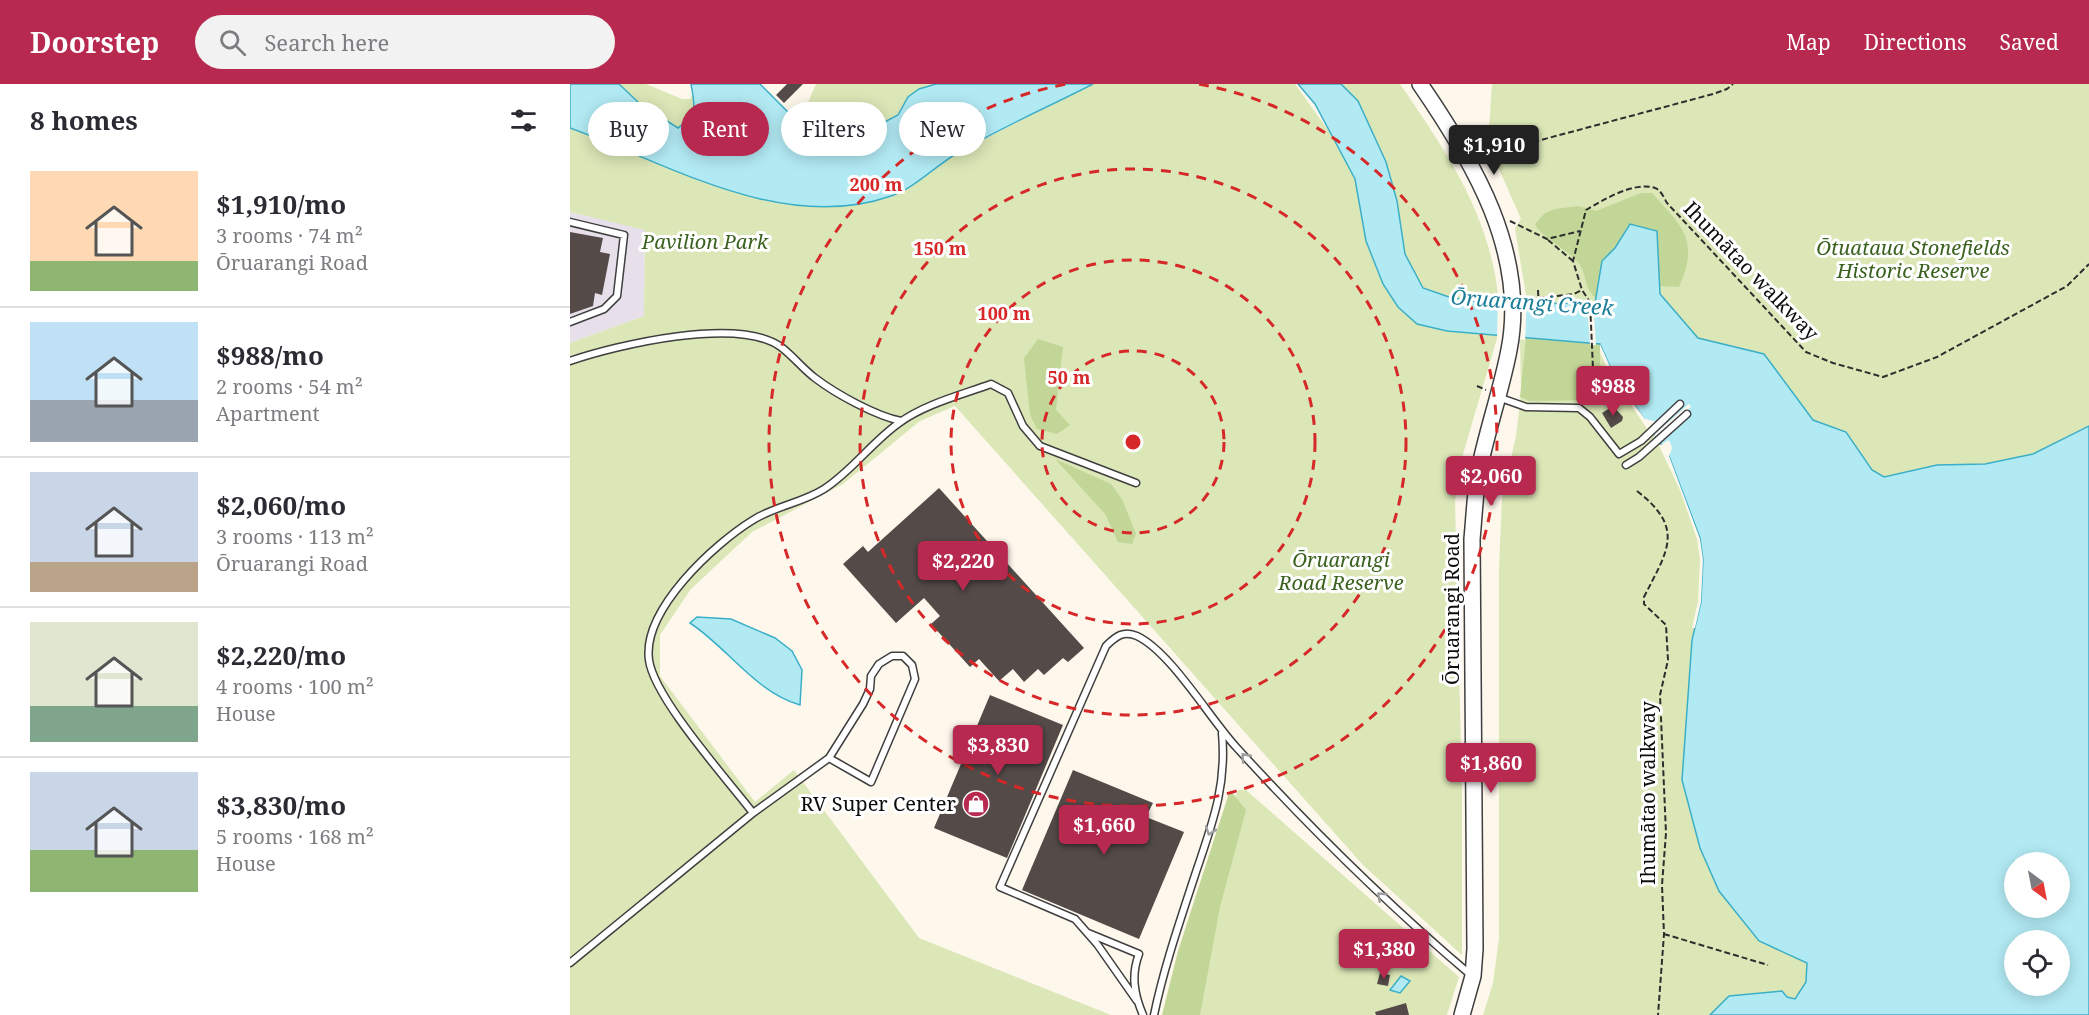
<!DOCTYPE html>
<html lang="en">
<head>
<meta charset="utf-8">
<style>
	:root { --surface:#fff; --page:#f2f2f3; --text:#2b2b33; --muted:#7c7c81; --line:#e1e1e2; --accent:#b7294f }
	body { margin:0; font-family:"Noto Serif",serif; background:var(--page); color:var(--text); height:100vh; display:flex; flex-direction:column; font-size:22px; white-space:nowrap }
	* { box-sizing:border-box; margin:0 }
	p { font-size:20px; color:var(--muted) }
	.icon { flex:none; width:33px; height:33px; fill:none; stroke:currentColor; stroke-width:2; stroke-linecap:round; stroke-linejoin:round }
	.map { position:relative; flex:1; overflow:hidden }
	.details { display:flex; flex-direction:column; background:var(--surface); width:570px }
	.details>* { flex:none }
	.guide { position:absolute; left:18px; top:18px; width:570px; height:54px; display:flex; gap:12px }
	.needle { width:39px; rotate:148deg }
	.fabs { position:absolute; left:1434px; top:768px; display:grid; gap:12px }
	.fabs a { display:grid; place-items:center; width:66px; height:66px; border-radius:50%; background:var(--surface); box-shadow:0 3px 15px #0003; font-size:30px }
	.price { position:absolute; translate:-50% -51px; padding:0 14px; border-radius:6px; background:var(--accent); color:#fff; font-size:20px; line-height:39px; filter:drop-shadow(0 2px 3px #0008) }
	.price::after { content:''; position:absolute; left:50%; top:36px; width:18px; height:14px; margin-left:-9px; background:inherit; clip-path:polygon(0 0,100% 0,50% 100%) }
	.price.active { background:#222; color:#fff }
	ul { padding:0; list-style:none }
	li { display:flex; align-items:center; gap:18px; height:150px; padding:0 30px }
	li+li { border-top:2px solid var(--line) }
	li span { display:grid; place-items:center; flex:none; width:168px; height:120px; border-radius:0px; color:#555 }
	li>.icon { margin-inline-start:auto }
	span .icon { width:72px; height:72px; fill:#fffc; stroke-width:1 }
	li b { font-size:26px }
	h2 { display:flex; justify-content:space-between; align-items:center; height:72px; padding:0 30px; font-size:26px }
	.pill { padding:0 21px; border-radius:27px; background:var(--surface); box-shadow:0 3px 15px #0003; font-size:21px; line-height:54px }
	.pill.active { background:var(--accent); color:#fff }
	header { display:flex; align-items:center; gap:36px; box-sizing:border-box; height:84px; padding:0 30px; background:var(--accent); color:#fff }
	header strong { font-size:28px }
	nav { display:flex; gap:33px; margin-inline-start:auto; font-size:21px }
	.search { width:420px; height:54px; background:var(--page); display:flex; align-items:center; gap:15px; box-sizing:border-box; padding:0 21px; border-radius:33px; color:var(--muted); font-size:22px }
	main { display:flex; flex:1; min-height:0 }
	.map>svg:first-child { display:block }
	.industrial { fill:#e7e0eb }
	.green { fill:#dbe7b7; fill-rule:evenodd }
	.forest { fill:#c2d797 }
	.water { fill:#b2eaf4; stroke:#3cafc8; stroke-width:1.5; fill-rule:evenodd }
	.pier { fill:#fef7ec }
	.building { fill:#544b49 }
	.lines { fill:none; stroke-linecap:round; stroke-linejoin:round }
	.service-casing { stroke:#3f3f3f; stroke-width:9 }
	.tertiary-casing { stroke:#3f3f3f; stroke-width:18 }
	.path { stroke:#2e2e2e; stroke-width:2; stroke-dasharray:6 3; stroke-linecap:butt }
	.service { stroke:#fff; stroke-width:6 }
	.tertiary { stroke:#fff; stroke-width:15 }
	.oneway { stroke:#9e9e9e }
	.ring { fill:none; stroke:#d62828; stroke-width:3; stroke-dasharray:10 8 }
	.labels { text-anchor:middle; stroke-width:6; stroke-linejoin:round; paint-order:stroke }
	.park-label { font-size:20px; font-style:italic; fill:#3b611f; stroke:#fff }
	.street-label { font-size:20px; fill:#0c0c0c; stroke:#fff }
	.poi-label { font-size:20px; fill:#0c0c0c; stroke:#fff; text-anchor:end }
	.water-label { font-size:21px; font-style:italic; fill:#1a7e99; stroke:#fff }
	.centre { fill:#d62828; stroke:#fff; stroke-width:3 }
	.ring-label { font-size:18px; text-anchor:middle; font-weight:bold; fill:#d62828; stroke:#fff; stroke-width:6; stroke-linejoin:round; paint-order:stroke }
</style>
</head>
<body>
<header>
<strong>Doorstep</strong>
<div class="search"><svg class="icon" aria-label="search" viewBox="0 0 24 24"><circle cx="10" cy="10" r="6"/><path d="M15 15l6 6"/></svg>Search here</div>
<nav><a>Map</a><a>Directions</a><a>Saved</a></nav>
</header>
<main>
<section class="details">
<h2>8 homes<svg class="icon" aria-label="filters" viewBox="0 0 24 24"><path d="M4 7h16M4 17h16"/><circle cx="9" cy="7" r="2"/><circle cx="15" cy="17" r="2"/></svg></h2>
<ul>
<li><span style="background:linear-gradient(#ffd9b3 75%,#8fb573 0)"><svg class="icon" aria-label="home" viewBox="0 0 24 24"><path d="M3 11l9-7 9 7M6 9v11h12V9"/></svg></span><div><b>$1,910/mo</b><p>3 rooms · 74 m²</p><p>Ōruarangi Road</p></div></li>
<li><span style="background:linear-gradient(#bfe0f5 65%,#9aa5b1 0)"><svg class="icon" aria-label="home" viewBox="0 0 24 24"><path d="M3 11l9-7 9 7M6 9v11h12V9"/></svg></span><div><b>$988/mo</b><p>2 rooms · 54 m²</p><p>Apartment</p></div></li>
<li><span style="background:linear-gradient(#c9d6e8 75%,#b9a48a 0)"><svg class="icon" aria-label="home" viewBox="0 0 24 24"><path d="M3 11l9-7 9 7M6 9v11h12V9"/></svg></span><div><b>$2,060/mo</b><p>3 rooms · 113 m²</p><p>Ōruarangi Road</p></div></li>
<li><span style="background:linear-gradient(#dfe7d0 70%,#7fa58c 0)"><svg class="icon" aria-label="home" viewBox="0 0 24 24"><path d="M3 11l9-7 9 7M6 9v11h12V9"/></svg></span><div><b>$2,220/mo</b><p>4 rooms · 100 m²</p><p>House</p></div></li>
<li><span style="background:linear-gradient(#c9d6e8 65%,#8fb573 0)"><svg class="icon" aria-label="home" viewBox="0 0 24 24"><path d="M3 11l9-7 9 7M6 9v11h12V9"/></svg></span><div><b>$3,830/mo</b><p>5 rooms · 168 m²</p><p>House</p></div></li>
</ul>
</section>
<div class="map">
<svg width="1519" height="931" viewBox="0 0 1519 931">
	<rect width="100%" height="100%" fill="#fef7ec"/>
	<path class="industrial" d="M0 128 75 145 74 232 0 259Z"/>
	<path class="green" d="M49 0H76L112 15H120L123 10C124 31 126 32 108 44L69 19Z
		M246 0H366L349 5 338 13 328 31 311 40 253 48 229 39Z
		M523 0H725L768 60 785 95 796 158 813 200 828 223 922 220 879 213 853 204 835 170 827 117 816 78 788 17 771 0H830C878 70 921 132 929 219L957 218 945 144 951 135 918 60 922 0H1519V931H913L923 899 929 854V485L932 414 946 352 951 310 950 253 928 251 891 377 885 417 892 709V871L793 781 385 322 350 337 273 400 182 448 121 505 90 551V592L185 718 224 686 349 854 541 931H0V259L74 232 75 146 0 128V44L125 94 214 120 352 95 385 70ZM1444 778H1490V824H1444ZM1444 856H1490V902H1444Z
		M668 706H676L889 893 877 931H602L651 750Z"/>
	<path class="forest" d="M1071 109H1082C1112 143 1130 155 1109 203L1090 202 1087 147 1060 140 1045 164 1032 177 1026 214C1014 205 1017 192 1010 181 1000 166 971 154 965 140L975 129 985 125 1008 122 1026 127Z
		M956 253 1030 260V280L1037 298 1026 316 960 317 950 313Z
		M468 255 493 263 486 326 500 341 487 350 467 345 460 331 454 274Z
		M485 375 541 400 552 415 566 450 562 460 548 458 535 430Z
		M660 706 676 726 650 823 630 931H592L608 867Z"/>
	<path class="water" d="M0 0H49L69 19 108 44C128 31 125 22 121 0H190L229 39 253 48 311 40 328 31 338 13 349 5 366 0H523C478 23 430 44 386 70 364 83 346 103 321 112 213 150 99 80 0 44Z
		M728 0H771L788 17 816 78 827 117 835 170 853 204 879 213 922 220 1025 219 1032 177 1045 164 1060 140 1087 147 1090 210 1128 254 1194 270 1243 336 1276 348 1302 386 1314 393 1367 381 1415 380 1463 370 1519 342V931H1140L1159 912 1212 907 1217 913 1225 915 1236 898 1237 879 1189 857 1149 807 1130 764 1112 696 1122 556 1131 518 1133 476 1130 454 1099 372 1042 287 1030 260 877 247 847 240 828 223 813 200 796 157 785 95 745 20ZM1444 778H1490V824H1444ZM1444 856H1490V902H1444Z
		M127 533 161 535 205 554 222 567 232 586 230 621C185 608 157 563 120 539Z
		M831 892 840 897 830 909 820 906Z"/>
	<path class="pier" d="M957 215 955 256 927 254 928 217Z
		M1023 217 1026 261H1020L1017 218Z
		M1030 260 1042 287 1058 312 1075 335 1087 338 1078 346 1039 289 1030 268Z
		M1119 320 1121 323 1083 354 1085 350Z
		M1099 356 1102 364 1099 372 1130 455 1133 476 1131 518 1125 544H1122L1128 517 1130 476 1127 455 1110 406 1089 362Z"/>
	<path class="building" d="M217 0H233L214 19 206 11Z
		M0 148 33 154 30 168 40 170 32 211 25 209 23 222 0 230Z
		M1043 322 1053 333 1052 337 1041 344 1032 329Z
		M369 404 514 564 498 578 493 574 474 591 468 585 454 598 443 585 429 597 409 575 400 583 361 540 370 532 354 514 326 539 273 480 293 462 298 468Z
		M420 611 493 641 437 774 364 744Z
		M503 686 583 719 576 733 614 748 569 855 452 806Z
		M810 889 820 891 818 902 807 900Z
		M836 919 839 931H806L805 928Z"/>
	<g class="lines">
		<defs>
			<path id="service" d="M0 138 54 151 47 212 34 225 0 238
				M0 277C47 261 168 232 211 263 223 272 233 285 245 294 266 310 306 332 331 337
				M928 313 956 323 1009 324 1020 333 1049 370 1071 357 1110 320
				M1056 381 1069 373 1117 330
				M183 729C157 695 84 614 79 576 72 526 144 460 183 436 205 422 232 419 254 405 282 387 302 358 329 339 355 320 391 311 421 300L438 309 453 342 470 362 566 399
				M518 849 569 870C561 891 564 910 573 931
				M0 879 183 729 259 674 293 620 300 605 301 592 309 580 322 572H333L342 581 345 595 301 698 259 674
				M567 917 527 860 505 835 430 803 536 562C546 552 554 546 567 552 601 568 640 635 667 664 741 745 818 821 902 892
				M584 931C594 883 610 837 625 791 642 740 657 703 652 649"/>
			<path id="tertiary" d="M850 0C903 77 958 169 939 266 931 308 916 349 908 391 905 412 904 434 902 455L905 865 903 892 892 931"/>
		</defs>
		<use href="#service" class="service-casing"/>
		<use href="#tertiary" class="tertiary-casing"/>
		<path class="path" d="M914 79 941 64 1143 10 1157 5 1163 0
			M940 137 977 155 1010 147
			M978 156 1003 177
			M968 206 969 225
			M969 214 1004 210 1012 206
			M907 302 916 306
			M1016 318 1023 285 1020 218 1012 206 1003 177 1016 126C1033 116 1064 97 1085 104 1091 106 1094 114 1097 119L1236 268 1263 279 1313 293 1367 273 1497 202 1519 180
			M1067 407C1116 445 1097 467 1074 513V520L1096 541 1098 576 1090 611 1096 749 1092 801 1094 850 1088 931
			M1094 850 1198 881"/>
		<use href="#service" class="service"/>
		<use href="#tertiary" class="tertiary"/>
	</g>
	<defs><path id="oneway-chevron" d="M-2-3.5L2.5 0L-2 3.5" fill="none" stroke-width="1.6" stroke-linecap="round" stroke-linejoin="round" transform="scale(1.5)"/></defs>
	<g class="oneway">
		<use href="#oneway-chevron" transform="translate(675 673) rotate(-132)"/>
		<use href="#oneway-chevron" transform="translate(640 747) rotate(109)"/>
		<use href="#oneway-chevron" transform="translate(811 812) rotate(-137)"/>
	</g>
	<g class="ring">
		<circle cx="563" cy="358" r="91"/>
		<circle cx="563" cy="358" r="182"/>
		<circle cx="563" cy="358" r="273"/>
		<path d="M629 0A364 364 0 1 1 497 0"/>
	</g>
	<defs>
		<symbol id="shop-disc" viewBox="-11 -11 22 22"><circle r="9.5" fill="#b7294f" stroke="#fff"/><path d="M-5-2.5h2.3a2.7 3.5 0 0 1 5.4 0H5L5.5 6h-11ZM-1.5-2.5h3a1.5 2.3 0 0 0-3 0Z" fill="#fff"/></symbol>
	</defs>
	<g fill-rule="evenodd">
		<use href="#shop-disc" x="391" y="705" width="30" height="30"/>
	</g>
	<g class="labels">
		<g class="park-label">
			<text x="135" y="165">Pavilion Park</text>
			<text x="1343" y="171">Ōtuataua Stonefields<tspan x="1343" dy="23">Historic Reserve</tspan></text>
			<text x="771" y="483">Ōruarangi<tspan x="771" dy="23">Road Reserve</tspan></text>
		</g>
		<g class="street-label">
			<text transform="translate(1181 187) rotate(46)" y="7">Ihumātao walkway</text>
			<text transform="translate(882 525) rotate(-90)" y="7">Ōruarangi Road</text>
			<text transform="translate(1078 709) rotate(-90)" y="7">Ihumātao walkway</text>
		</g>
		<g class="poi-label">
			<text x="386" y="727">RV Super Center</text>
		</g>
		<g class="water-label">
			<text transform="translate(962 219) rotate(4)" y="7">Ōruarangi Creek</text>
		</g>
	</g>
	<circle cx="563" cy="358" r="9" class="centre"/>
	<g class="ring-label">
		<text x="306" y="107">200 m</text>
		<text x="370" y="171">150 m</text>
		<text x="434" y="236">100 m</text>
		<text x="499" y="300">50 m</text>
	</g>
</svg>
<div class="fabs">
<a><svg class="needle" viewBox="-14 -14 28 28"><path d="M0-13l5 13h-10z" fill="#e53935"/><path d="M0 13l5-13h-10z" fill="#7c7c81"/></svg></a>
<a><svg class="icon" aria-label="locate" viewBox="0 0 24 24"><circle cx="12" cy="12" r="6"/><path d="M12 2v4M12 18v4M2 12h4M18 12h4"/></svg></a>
</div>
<b class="price active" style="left:924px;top:92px">$1,910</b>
<b class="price" style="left:1043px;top:333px">$988</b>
<b class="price" style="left:921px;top:423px">$2,060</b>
<b class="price" style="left:393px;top:508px">$2,220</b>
<b class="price" style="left:428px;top:692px">$3,830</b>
<b class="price" style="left:921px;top:710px">$1,860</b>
<b class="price" style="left:534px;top:772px">$1,660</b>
<b class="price" style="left:814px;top:896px">$1,380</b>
<div class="guide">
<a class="pill">Buy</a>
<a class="pill active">Rent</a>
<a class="pill">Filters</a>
<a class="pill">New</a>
</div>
</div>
</main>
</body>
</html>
